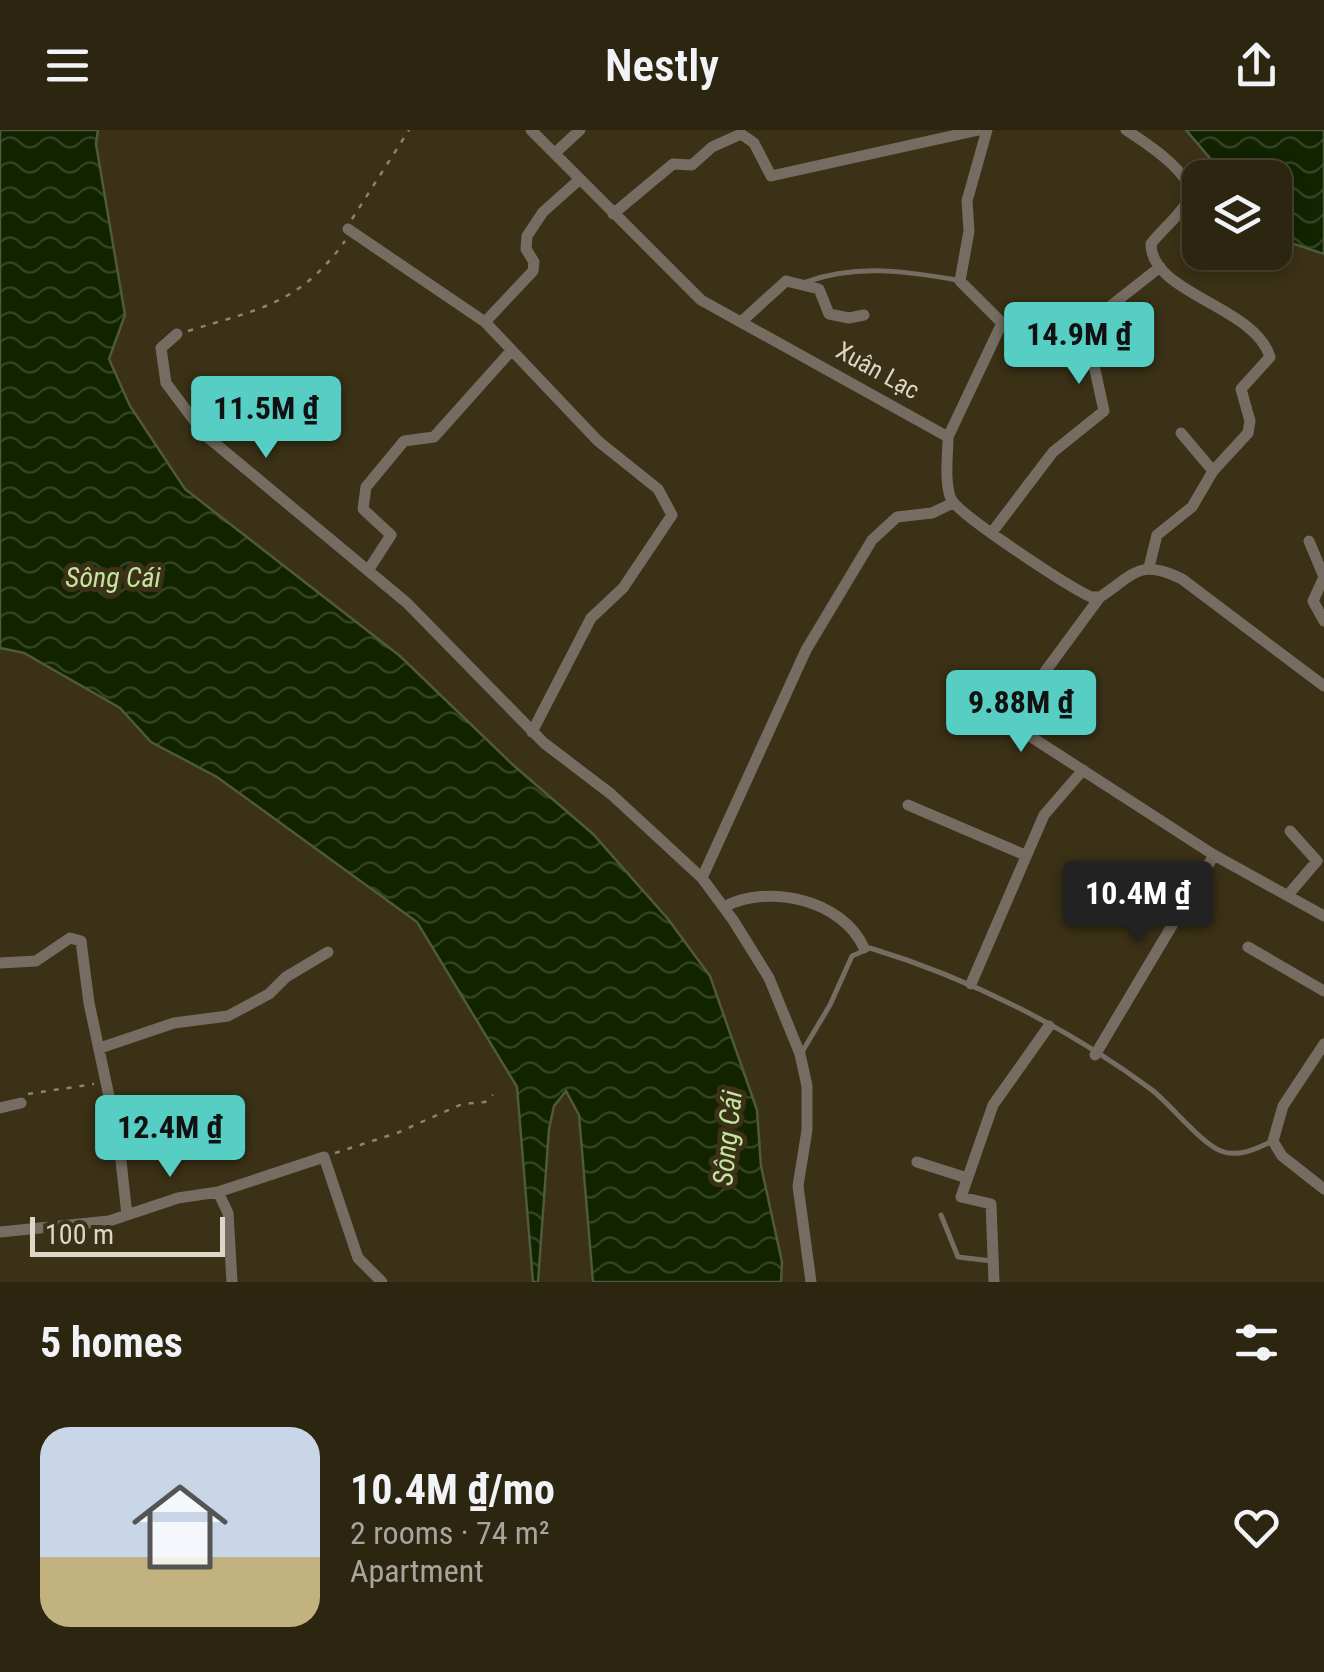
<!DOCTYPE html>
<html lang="en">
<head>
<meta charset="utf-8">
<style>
	:root { --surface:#2c2510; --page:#38311e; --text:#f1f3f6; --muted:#a6a59f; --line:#484230; --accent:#56cec3 }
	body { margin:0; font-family:"Roboto Condensed",sans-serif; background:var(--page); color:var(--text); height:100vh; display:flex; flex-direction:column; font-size:38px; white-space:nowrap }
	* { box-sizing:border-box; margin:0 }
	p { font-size:32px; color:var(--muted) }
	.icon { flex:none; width:55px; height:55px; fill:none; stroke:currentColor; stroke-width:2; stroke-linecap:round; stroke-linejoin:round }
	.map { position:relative; height:1152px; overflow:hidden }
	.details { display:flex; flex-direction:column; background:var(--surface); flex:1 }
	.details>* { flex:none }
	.controls { position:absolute; left:1182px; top:30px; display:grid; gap:20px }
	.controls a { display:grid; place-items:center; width:110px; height:110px; border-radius:20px; background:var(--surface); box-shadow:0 5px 15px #0003,0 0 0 2px var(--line); font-size:50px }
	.scale { position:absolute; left:30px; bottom:25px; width:195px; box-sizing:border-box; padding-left:10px; border:5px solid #ddd7c7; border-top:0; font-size:28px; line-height:35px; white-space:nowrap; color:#ddd7c7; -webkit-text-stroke:8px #3a3116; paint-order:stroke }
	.price { position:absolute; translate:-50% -85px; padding:0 22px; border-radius:10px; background:var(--accent); color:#111; font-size:32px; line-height:65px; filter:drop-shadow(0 2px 5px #0008) }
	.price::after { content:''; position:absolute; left:50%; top:60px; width:30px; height:22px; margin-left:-15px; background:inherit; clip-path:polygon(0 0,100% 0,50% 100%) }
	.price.selected { background:#222; color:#fff }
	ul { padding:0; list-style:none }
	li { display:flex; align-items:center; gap:30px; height:250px; padding:0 40px }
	li span { display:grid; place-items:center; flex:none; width:280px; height:200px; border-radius:30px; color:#555 }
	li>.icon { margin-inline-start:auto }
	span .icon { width:120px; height:120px; fill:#fffc; stroke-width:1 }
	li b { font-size:42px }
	h2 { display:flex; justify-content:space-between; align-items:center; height:120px; padding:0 40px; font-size:42px }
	header { display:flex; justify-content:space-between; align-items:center; height:130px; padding:0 40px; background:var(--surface); font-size:45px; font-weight:600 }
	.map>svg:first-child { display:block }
	.water { fill:url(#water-waves); stroke:#4f593c; stroke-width:2.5 }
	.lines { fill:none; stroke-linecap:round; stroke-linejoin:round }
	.path { stroke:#8b846e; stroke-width:2.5; stroke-dasharray:5 8; stroke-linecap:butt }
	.lane { stroke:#766d62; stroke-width:5 }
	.street { stroke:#766d62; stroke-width:11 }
	.labels { text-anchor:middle; stroke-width:10; stroke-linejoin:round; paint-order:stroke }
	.street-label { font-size:25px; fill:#ddd7c7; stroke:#3a3116 }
	.water-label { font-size:28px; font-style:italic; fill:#c3e5a0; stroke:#3a3116 }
</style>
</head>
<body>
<header><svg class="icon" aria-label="menu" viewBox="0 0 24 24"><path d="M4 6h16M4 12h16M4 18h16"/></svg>Nestly<svg class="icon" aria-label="share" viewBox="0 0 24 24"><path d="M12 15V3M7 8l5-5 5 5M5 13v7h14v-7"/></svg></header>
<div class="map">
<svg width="1324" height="1152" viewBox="0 0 1324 1152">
	<defs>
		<pattern id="water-waves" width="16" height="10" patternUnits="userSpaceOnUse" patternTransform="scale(2.5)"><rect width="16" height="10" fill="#122300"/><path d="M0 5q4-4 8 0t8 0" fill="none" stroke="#344224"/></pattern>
	</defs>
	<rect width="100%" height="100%" fill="#3a3116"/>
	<path class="water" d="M0 0H98L96 14 125 185 109 229 130 276 185 359 400 526 512 634 593 704 668 789 710 846 757 980 761 1036 782 1132 781 1152H593L579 985 566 961 554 976 549 999 538 1152H533L517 957 417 792 217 647 151 612 120 578 24 523 0 518Z
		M1186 0H1324V124L1285 111 1275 90V48L1226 47Z"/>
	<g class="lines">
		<path class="path" d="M352 89 409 0
			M188 201C258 179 299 175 345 111
			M28 964 94 954
			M335 1023 397 1003 462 974 485 972 493 965"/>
		<path class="lane" d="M806 152C856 134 905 141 957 150
			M802 922 830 875 852 826 870 818C969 848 1069 898 1152 960 1171 975 1201 1013 1221 1021 1239 1028 1258 1018 1273 1011
			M941 1085 958 1127 992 1131"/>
		<path class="street" d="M531 0 701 170 948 307C948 325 944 352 951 369 959 385 1069 457 1091 467H1100C1135 444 1139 428 1182 449L1324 556
			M1126 0C1143 11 1199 46 1188 70 1180 86 1161 100 1151 114 1151 164 1255 176 1270 227L1241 259 1250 291 1248 303 1213 341 1192 377 1157 405 1149 437
			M555 23 580 0
			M613 84 673 34 692 35 712 17 741 4 754 13 771 46 979 0
			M348 99 485 192
			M741 192 786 151 819 159 829 184 849 188 864 185
			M177 204 161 218 166 253 205 305 407 473 544 613 611 664 702 748 733 790 769 848 800 924 807 956V1000L798 1056 811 1152
			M1181 303 1213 341
			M948 307 1002 193 960 151 969 101 967 71 987 0
			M993 401 1053 322 1104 281 1088 208 1089 193 1160 137
			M1309 411 1324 447 1313 471 1324 491
			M369 439 391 405 363 379 366 357 404 311 434 307 511 221
			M1100 467 1008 592 1214 725 1324 786
			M532 602 591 488 623 458 672 385 658 359 598 311 485 192 533 141 534 132 526 119 527 106 543 82 580 49
			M908 675 1025 725
			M702 748 806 520 872 410 897 387 932 383 953 373
			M1288 765 1317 731 1290 701
			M724 777C768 753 843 770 864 818
			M1248 817 1324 861
			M0 833 36 831 70 808 81 811 89 873 119 1013 127 1085
			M971 854 1044 685 1083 640
			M1324 914 1283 976 1273 1011 1282 1026 1324 1059
			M100 918 174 893 228 886 269 864 286 847 328 822
			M1095 925 1214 725
			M0 978 21 973
			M917 1032 967 1048
			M218 1062 324 1027 358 1128 382 1152
			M0 1102 109 1091 178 1068 218 1062 228 1083 232 1152
			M994 1152 991 1074 961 1067 993 975 1049 896"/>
	</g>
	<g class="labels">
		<g class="street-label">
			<text transform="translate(878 240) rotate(29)" y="9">Xuân Lạc</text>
		</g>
		<g class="water-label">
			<text x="113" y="457">Sông Cái</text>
			<text transform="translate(727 1008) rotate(-84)" y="10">Sông Cái</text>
		</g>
	</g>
</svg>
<div class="controls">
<a><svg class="icon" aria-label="layers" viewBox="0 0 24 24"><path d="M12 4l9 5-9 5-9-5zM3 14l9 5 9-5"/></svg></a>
</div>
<div class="scale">100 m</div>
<b class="price" style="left:1079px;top:257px">14.9M ₫</b>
<b class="price" style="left:266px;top:331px">11.5M ₫</b>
<b class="price" style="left:1021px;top:625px">9.88M ₫</b>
<b class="price selected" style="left:1138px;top:816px">10.4M ₫</b>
<b class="price" style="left:170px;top:1050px">12.4M ₫</b>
</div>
<section class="details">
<h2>5 homes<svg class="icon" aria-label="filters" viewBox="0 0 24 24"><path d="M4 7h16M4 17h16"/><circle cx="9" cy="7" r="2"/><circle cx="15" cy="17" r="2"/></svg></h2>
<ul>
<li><span style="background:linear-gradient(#c9d6e8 65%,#c2b280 0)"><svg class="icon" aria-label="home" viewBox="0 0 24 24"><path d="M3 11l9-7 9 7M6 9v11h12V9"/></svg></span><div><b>10.4M ₫/mo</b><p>2 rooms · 74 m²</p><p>Apartment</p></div><svg class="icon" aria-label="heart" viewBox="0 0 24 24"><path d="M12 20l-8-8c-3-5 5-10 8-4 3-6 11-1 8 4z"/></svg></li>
</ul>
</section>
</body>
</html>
